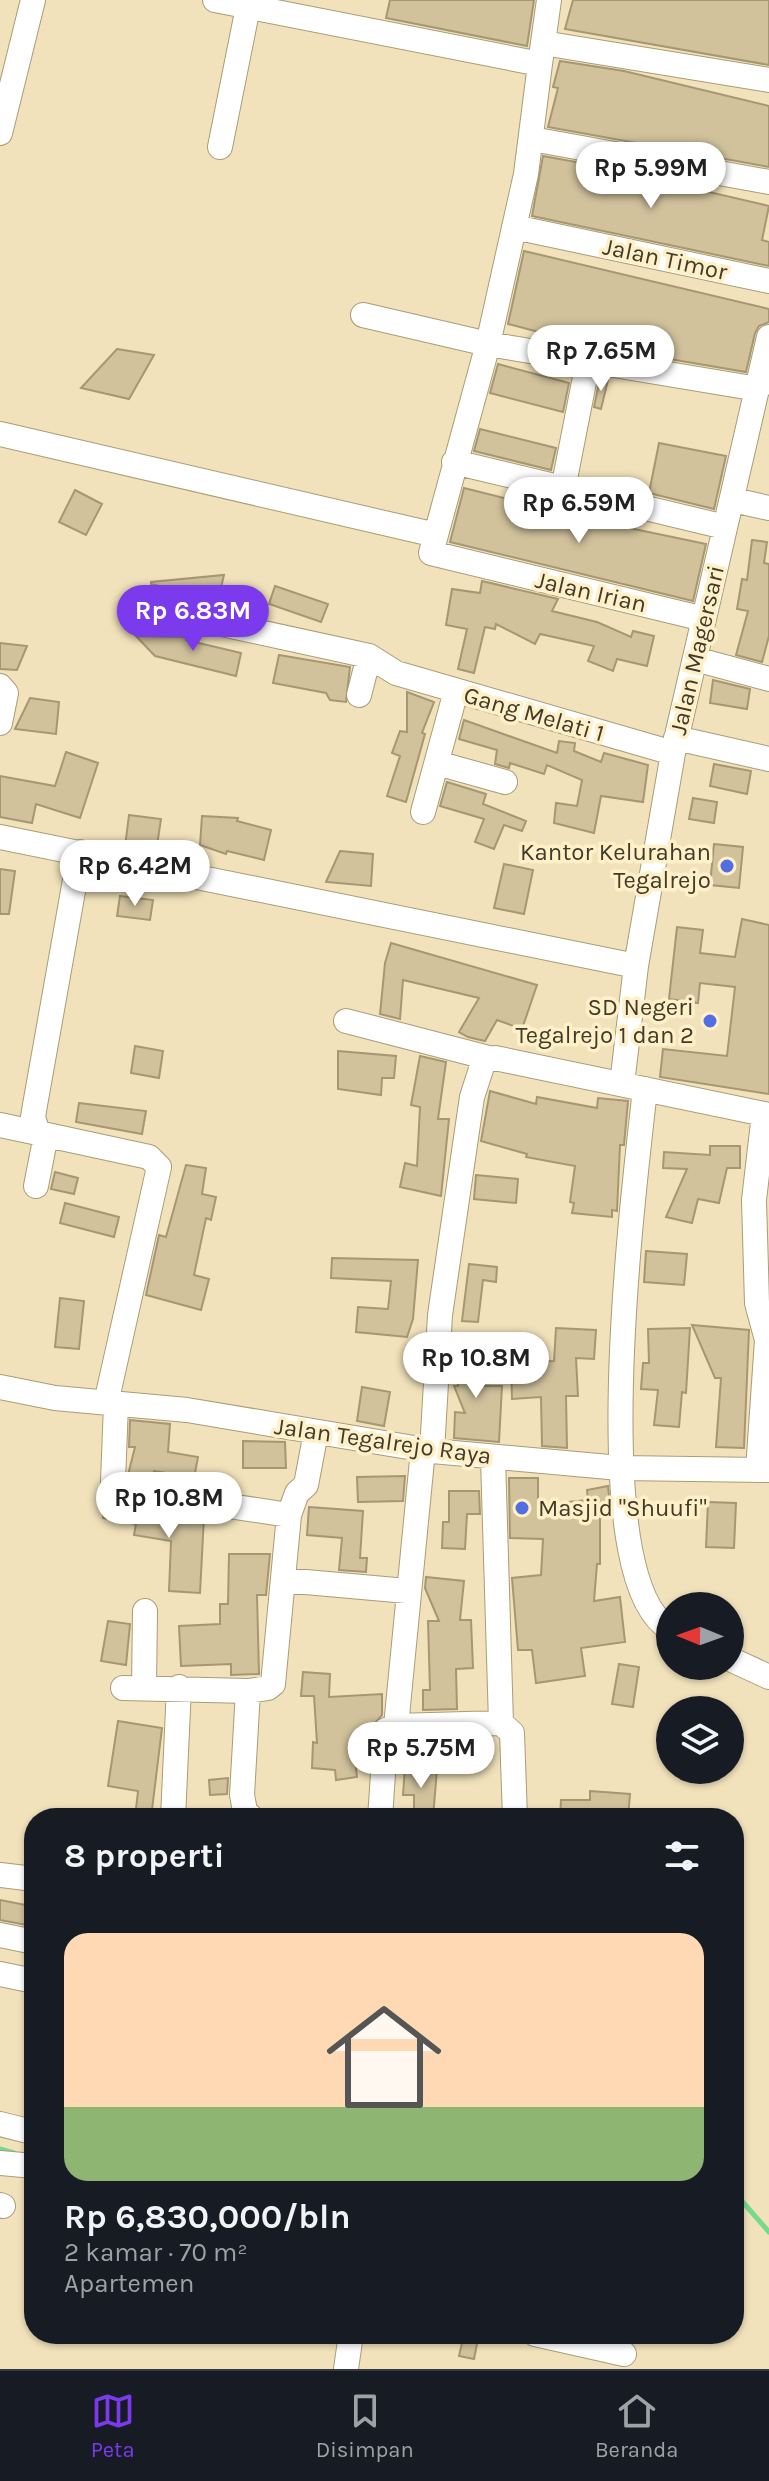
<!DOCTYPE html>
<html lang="id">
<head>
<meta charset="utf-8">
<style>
	:root { --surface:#171b24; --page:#242831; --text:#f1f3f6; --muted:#9ea1a6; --line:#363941; --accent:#7c3aed }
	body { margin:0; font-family:Karla,sans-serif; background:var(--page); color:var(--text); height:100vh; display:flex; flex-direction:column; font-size:30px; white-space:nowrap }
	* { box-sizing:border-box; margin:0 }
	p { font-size:26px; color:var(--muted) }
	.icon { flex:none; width:44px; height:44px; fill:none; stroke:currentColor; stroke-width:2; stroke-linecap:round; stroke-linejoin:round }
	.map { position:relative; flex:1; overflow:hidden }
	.panel { position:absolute; left:24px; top:1808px; width:720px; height:536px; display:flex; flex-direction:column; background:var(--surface); border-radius:32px; box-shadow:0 2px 6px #0004 }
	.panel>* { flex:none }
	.needle { width:52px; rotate:271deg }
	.buttons { position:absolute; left:656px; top:1592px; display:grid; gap:16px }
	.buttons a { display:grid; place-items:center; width:88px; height:88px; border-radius:50%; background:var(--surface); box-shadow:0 2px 6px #0004; font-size:40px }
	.price { position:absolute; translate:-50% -68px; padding:0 18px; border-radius:28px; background:#fff; color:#222; font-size:26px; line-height:52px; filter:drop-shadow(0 2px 4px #0008) }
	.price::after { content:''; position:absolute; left:50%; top:48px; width:24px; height:18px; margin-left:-12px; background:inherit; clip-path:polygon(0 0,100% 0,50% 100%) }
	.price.selected { background:var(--accent); color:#fff }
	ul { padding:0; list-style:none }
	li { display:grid; align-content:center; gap:16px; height:424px; padding:0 40px }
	li span { display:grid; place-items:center; height:248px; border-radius:24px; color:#555 }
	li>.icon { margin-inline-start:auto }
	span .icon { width:144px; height:144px; fill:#fffc; stroke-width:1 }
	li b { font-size:34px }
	h2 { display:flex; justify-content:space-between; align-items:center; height:96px; padding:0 40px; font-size:34px }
	.menu { display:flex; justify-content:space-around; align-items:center; height:112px; border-top:2px solid var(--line); background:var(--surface); font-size:22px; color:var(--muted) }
	.menu a { display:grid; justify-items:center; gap:4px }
	.menu .selected { color:var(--accent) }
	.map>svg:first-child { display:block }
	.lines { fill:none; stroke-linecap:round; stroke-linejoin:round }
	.stream { stroke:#73db8b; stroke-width:5 }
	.building { fill:#d1c29c; stroke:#a69773; stroke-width:2 }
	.minor-casing { stroke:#aa9c77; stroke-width:26 }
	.minor { stroke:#fff; stroke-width:24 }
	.poi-dot { fill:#516ee3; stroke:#fff0c8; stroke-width:3 }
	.labels { text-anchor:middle; stroke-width:7; stroke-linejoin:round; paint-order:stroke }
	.street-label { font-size:24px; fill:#413b2b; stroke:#fff0c8 }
	.poi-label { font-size:24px; fill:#413b2b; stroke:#fff0c8; text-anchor:end }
</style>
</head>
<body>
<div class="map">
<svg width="769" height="2369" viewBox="0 0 769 2369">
	<rect width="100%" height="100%" fill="#f1e2bb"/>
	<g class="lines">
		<path class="stream" d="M0 2149 14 2153
			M734 2192 769 2232"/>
	</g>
	<path class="building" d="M390 0H534L527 46 386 18Z
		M573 0H769V65L565 29Z
		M560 61 624 71 769 106V167L548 127 558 88 553 87Z
		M543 156 697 184 696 189 769 206 762 240 769 242V266L532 216Z
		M524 251 769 309V322L759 326 755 333 746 372 587 345 520 327 508 324Z
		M117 349 154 355 129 399 81 388Z
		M498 364 569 383 563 412 490 393Z
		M600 378 608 380 601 409 594 407Z
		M480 429 556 448 551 470 474 451Z
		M659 443 726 456 714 509 649 493Z
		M464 488 591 520 706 544 693 601 450 542Z
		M75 490 102 504 86 535 59 522Z
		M752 540 767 542 764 563 769 564V636L762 662 736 655 748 611 737 609 742 579 747 580Z
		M224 575 218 600 151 584V582Z
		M482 581 558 599 552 611 597 622 631 637 633 631 654 636 647 666 617 659 613 671 588 661 594 646 540 634 535 644 496 624 495 629 485 627 474 673 458 669 467 629 446 625 452 589 480 593Z
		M275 586 328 604 321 622 269 604Z
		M136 636 186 637V640L241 653 236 676 155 656Z
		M0 643 27 646 17 670 0 669Z
		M279 655 350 667 346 702 330 700 326 693 273 683Z
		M713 680 750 689 747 709 710 703Z
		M407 692 434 702 422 733 425 734 406 802 387 796 400 756 392 753 400 731 407 732Z
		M30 698 59 702 56 734 15 729Z
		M464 720 557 753 559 741 575 743 574 751 601 762 604 753 648 765 643 802 601 796 594 833 554 823 556 803 577 806 582 780 547 765 544 774 510 763 509 768 495 764 497 750 459 739Z
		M66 752 98 763 80 818 36 804 32 823 0 817V776L55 786Z
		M714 764 751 771 747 794 710 786Z
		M447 782 486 794 483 804 526 821 522 831 504 825 494 849 475 842 484 819 440 806Z
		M693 798 717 802 714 823 689 819Z
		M129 815 161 819 156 852 125 847Z
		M202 816 238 818 237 821 271 830 264 860 227 851 226 854 200 845Z
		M714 844 743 847 739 888 710 885Z
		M340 851 373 854 371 886 326 882Z
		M504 864 533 870 524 914 494 908Z
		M0 869 15 871 9 914H0Z
		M120 896 153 900 150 920 117 916Z
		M742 919 769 925V1094L660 1077 663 1049 727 1056 735 987 700 983 698 1003 669 999 677 927 703 930 700 953 735 957Z
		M391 943 537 985 522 1029 497 1020 485 1041 468 1037 459 1032 479 998 403 980 400 1019 380 1014 385 963Z
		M135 1046 163 1051 159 1078 131 1073Z
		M338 1051 396 1056 394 1078H382L381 1095 338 1089Z
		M420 1056 446 1062 438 1119H449L441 1196 400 1187 405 1163 417 1166 420 1107 411 1105Z
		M490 1091 536 1104 537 1097 597 1108 598 1098 628 1101 624 1145H620L617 1211 612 1210V1217L572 1213 574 1203 570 1202 575 1166 526 1157 527 1154 481 1141Z
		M79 1103 146 1111 142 1134 76 1122Z
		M710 1146H740V1168H727L719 1203 698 1199 692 1223 666 1217 687 1169 663 1168 664 1152 710 1155Z
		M186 1165 206 1168 202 1194 216 1197 211 1220 206 1218 194 1275 209 1279 201 1310 146 1295 159 1235 166 1237Z
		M55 1172 78 1178 74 1194 51 1189Z
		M476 1175 518 1179 516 1203 474 1199Z
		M65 1203 119 1217 114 1237 60 1223Z
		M646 1251 687 1254 684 1285 644 1282Z
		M332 1258 418 1260 413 1319 407 1337 356 1332 358 1307 388 1309 391 1281 331 1278Z
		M469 1264 497 1267 496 1282 483 1280 478 1322 462 1321Z
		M60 1298 84 1301 79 1349 55 1347Z
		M692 1325 749 1330 744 1448 716 1447 721 1378H715Z
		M556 1328 596 1330 594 1359 576 1358 578 1396H566L567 1448 542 1446 541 1397 512 1399 511 1363 554 1361Z
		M690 1328 686 1393 682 1392 679 1427 654 1425 658 1390 641 1389 643 1363H649L648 1329Z
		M458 1348H482V1386H502L499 1442 454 1438 455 1412 465 1413 454 1386H458Z
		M362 1387 390 1392 384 1426 357 1421Z
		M130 1420 170 1424 168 1452 198 1457 194 1478 154 1471 152 1479 128 1475 135 1447H129Z
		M243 1441 285 1442 286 1468H243Z
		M405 1476 403 1501 358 1502 357 1477Z
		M509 1478H538V1505L588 1500 587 1490 608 1486 611 1516 600 1518V1564H597L594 1601 620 1597 625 1642 581 1648 585 1676 536 1683 532 1650H518L512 1578 541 1575 543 1539 510 1538Z
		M449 1491H479L480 1514H467L465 1549 442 1548 443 1522H449Z
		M106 1499 115 1504 204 1517 200 1593 169 1591 171 1541 134 1535 136 1524 103 1518Z
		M708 1502 736 1503 734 1548 706 1547Z
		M309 1507 363 1511 360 1558H367L366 1572 339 1570 342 1538 307 1535Z
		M229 1554H270L266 1595H257L259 1674 231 1675V1664L181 1666 179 1626 220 1624V1604H228Z
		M426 1577 464 1581 460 1620H471L473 1668 456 1669 457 1709 423 1710V1690H430L428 1621H439L425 1588Z
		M108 1621 130 1624 126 1665 101 1661Z
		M619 1664 639 1667 633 1707 612 1704Z
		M303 1672 330 1674 329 1697 382 1694V1715L371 1728 369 1752H354L357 1777 336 1780 335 1770 312 1768 313 1742 317 1743 314 1696H301Z
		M118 1721 162 1728 151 1818H135L138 1791 108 1786Z
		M430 1745H451V1762H430Z
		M405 1767 437 1769 433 1818H414V1795H403Z
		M228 1778 227 1794 210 1795 209 1780Z
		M590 1791 630 1794 628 1818H560L561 1800H590Z
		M0 1900 31 1906 27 1925 0 1920Z
		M464 2334H479L474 2359 459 2356Z"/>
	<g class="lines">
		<defs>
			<path id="minor" d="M215 0 540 64 549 0
				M543 43 769 80
				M540 64 526 174 488 344 431 553 704 619
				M0 133 33 0
				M532 139 769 182
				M220 147 248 7
				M514 227 769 281
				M363 315 488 344 758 389
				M0 434 436 535
				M454 462 725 527
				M563 489 588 362
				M733 500 769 508
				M149 608 369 656 396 673 673 753
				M695 659 769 679
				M0 686 6 693 0 723
				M359 695 369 656
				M676 738 769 759
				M437 763 505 782
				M423 812 456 691
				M0 837 636 966 622 1084
				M80 852 35 1105 33 1117 38 1133 149 1157 159 1167 106 1403
				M636 966 673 753 769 337
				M346 1021 489 1058
				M645 1089C635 1183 583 1580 670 1629
				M0 1125 38 1133
				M36 1186 46 1135
				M0 1387 55 1398 187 1410 432 1451 620 1468 769 1470
				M116 1404 113 1481 117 1489 289 1515
				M432 1451 440 1315 472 1097 484 1060 495 1058 769 1115
				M758 1470 767 1340 757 1303 754 1200 764 1114
				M283 1580 407 1591
				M730 1659 769 1677
				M144 1687 145 1611
				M123 1688 248 1691 268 1688 273 1684 289 1515 297 1493 306 1485 316 1432
				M248 1691 242 1795 245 1811 252 1818
				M501 1723 512 1733 515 1818
				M396 1726 423 1450
				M173 1818 179 1687
				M380 1818 386 1730 396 1726 501 1723 493 1458
				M0 1875 34 1879
				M0 1935 34 1942
				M0 1974 34 1981
				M0 2124 32 2132
				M0 2163 34 2166
				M0 2205 3 2206
				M535 2334 624 2354
				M346 2369 351 2334"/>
		</defs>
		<use href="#minor" class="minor-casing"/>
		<use href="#minor" class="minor"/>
	</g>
	<g class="poi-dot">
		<circle cx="727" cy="866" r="8"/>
		<circle cx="710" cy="1021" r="8"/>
		<circle cx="522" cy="1508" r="8"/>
	</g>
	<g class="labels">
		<g class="street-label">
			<text transform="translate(665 259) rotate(12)" y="8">Jalan Timor</text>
			<text transform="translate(591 592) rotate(13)" y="8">Jalan Irian</text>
			<text transform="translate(697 650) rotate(-77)" y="8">Jalan Magersari</text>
			<text transform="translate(534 714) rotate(16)" y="8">Gang Melati 1</text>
			<text transform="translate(383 1441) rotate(8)" y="8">Jalan Tegalrejo Raya</text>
		</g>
		<g class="poi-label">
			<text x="711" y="860">Kantor Kelurahan<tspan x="711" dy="28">Tegalrejo</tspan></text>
			<text x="694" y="1015">SD Negeri<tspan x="694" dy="28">Tegalrejo 1 dan 2</tspan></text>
			<text x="538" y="1516" text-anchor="start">Masjid "Shuufi"</text>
		</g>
	</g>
</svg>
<div class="buttons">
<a><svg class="needle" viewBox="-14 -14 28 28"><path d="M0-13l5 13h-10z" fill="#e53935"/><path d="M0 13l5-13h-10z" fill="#9ea1a6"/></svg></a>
<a><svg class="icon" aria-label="layers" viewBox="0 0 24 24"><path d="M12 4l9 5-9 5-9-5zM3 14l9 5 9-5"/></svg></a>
</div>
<b class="price" style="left:651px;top:210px">Rp 5.99M</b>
<b class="price" style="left:601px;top:393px">Rp 7.65M</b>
<b class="price" style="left:579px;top:545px">Rp 6.59M</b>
<b class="price selected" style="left:193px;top:653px">Rp 6.83M</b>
<b class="price" style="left:135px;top:908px">Rp 6.42M</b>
<b class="price" style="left:476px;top:1400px">Rp 10.8M</b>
<b class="price" style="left:169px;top:1540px">Rp 10.8M</b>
<b class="price" style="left:421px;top:1790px">Rp 5.75M</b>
<section class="panel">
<h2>8 properti<svg class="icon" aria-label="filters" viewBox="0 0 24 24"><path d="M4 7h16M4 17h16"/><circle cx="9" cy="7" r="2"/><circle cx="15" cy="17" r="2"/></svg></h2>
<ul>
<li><span style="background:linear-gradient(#ffd9b3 70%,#8fb573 0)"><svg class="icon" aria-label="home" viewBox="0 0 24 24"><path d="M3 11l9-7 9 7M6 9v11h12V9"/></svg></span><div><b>Rp 6,830,000/bln</b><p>2 kamar · 70 m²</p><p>Apartemen</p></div></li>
</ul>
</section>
</div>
<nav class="menu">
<a class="selected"><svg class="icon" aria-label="map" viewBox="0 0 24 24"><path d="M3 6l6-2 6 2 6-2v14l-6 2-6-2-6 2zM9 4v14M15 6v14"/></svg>Peta</a>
<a><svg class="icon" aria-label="saved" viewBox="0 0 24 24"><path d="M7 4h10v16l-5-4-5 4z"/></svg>Disimpan</a>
<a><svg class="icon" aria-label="home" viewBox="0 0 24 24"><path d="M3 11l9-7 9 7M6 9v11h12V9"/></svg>Beranda</a>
</nav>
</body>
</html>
